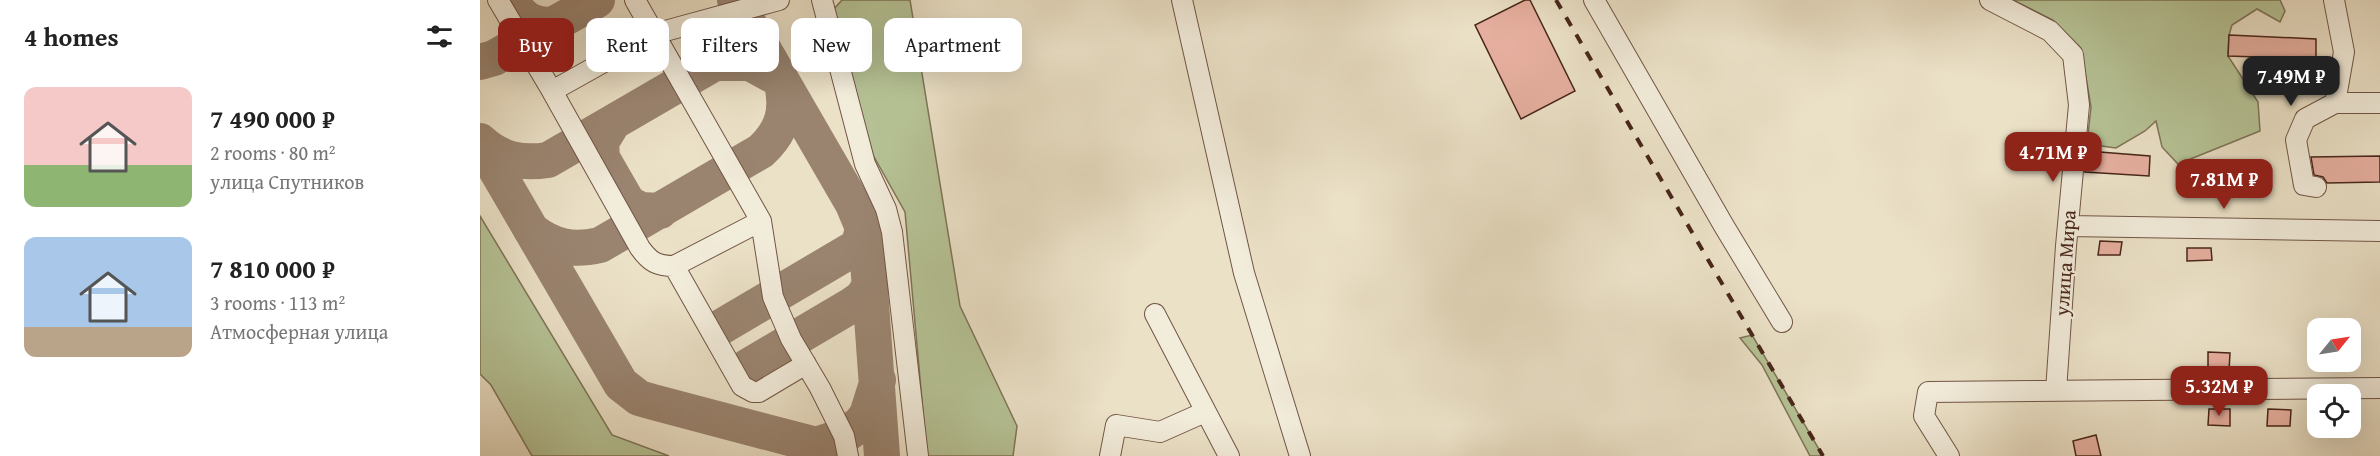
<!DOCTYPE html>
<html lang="en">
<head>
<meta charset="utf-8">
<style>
	:root { --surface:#fff; --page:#f6f6f6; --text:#222; --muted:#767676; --accent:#8f2418 }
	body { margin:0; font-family:"Gentium Book Plus",serif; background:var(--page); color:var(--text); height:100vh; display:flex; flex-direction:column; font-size:22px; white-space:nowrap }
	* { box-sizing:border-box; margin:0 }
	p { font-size:20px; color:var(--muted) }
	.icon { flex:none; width:33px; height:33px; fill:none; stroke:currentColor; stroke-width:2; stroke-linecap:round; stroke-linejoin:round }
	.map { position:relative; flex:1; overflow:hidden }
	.panel { display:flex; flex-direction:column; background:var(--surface); width:480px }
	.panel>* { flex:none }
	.top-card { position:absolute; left:18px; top:18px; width:570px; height:54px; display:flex; gap:12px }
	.needle { width:39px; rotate:60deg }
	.fabs { position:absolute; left:1827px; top:318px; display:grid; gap:12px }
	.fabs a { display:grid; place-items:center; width:54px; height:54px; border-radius:12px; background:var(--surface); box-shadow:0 6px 24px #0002; font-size:30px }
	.price { position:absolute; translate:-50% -51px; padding:0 14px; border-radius:12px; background:var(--accent); color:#fff; font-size:20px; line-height:39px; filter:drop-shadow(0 2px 3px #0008) }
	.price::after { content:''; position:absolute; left:50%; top:36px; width:18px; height:14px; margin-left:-9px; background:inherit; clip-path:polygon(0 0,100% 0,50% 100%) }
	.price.selected { background:#222; color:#fff }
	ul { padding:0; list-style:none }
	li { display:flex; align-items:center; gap:18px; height:150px; padding:0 24px }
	li span { display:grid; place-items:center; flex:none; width:168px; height:120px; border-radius:12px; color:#555 }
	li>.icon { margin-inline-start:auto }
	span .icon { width:72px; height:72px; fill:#fffc; stroke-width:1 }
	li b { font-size:26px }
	h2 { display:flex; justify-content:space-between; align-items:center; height:72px; padding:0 24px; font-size:26px }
	.pill { padding:0 21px; border-radius:12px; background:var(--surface); box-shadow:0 6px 24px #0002; font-size:21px; line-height:54px }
	.pill.selected { background:var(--accent); color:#fff }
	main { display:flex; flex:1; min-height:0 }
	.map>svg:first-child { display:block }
	.green { fill:#b6c396; stroke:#7f7458; stroke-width:1.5 }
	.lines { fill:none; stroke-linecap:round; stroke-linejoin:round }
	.taxiway { stroke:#9a8470; stroke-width:36 }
	.building { fill:#e6af9f; stroke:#48261a; stroke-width:1.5 }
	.minor-casing { stroke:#715545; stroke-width:22 }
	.minor { stroke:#f2ecdb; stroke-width:20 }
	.rail { stroke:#48261a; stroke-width:4; stroke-dasharray:10 10; stroke-linecap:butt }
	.labels { text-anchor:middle; stroke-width:4.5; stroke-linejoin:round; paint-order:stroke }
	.street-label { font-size:20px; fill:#48261a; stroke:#f2ecdb }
</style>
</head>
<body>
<main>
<section class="panel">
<h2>4 homes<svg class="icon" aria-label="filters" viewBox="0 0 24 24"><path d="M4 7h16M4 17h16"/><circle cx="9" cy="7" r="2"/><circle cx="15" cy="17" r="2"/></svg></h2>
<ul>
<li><span style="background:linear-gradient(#f6c9c9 65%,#8fb573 0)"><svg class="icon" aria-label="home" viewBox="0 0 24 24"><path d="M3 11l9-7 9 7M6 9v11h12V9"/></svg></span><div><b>7 490 000 ₽</b><p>2 rooms · 80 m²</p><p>улица Спутников</p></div></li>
<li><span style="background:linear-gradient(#a9c7e8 75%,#b9a48a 0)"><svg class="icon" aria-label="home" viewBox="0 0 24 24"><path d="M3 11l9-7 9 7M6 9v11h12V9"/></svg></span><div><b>7 810 000 ₽</b><p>3 rooms · 113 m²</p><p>Атмосферная улица</p></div></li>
</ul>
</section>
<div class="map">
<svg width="1900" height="456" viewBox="0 0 1900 456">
	<rect width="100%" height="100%" fill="#ebe1c7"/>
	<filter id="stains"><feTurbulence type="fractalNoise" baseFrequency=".00333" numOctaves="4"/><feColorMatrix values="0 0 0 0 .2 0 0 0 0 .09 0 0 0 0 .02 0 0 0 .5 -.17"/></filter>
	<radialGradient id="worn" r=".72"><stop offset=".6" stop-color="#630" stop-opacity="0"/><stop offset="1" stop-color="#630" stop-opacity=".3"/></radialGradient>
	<path class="green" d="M362 0H430L480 306 537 426 533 456H447L425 212 393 155 353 10Z
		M1533 0H1800L1805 11 1800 22 1777 9 1752 25 1749 35 1748 56 1778 102 1780 131 1698 164 1682 147 1676 121 1665 131 1636 148 1607 144 1611 107 1601 48 1573 20Z
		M0 216 132 435 189 456H52L11 385 0 374Z
		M1272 335 1343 456H1330L1282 365 1260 338Z"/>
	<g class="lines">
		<path class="taxiway" d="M31 0C41 18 51 25 72 25
			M255 0 373 204 383 228 387 248 402 456
			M0 62 14 58 117 0
			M132 124 121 142 122 158 148 203 161 210 180 211
			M0 141C21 160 41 164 68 160L235 63 243 56 250 44
			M0 142 141 384 159 398 173 402 336 445 364 436 380 424 387 415 398 380
			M51 230C74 248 93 251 120 245L281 151C303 131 309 109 301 80L270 63H235
			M241 327 375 248 379 244 383 228
			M267 367 372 305 382 298 391 284"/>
	</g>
	<path class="building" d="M1045 0H1050L1095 91 1041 119 995 25Z
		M1749 35 1836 39V59L1748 56Z
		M1607 151 1670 156 1669 176 1605 172Z
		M1900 156V182L1847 183 1843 177 1834 175 1831 157Z
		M1620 241 1642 242 1640 255H1618Z
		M1707 248H1731L1732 260 1707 261Z
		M1728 352 1750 353 1749 371 1728 370Z
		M1729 409H1750V426L1728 425Z
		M1788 409 1811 410 1810 426H1787Z
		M1616 435 1621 456H1596L1593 441Z"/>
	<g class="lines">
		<defs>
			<path id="minor" d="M18 0 72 91 160 248C170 262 177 266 194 266L262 386 273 392H279L326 364
				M155 0 281 221 293 297 311 339 340 388 364 436 368 456
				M342 0 385 164 406 209 412 232 438 456
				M702 0 764 273 820 456
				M1114 0 1244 226 1302 322
				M1510 0 1570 31 1593 55 1599 105 1586 246 1576 391
				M72 91 174 34 299 0
				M1855 103H1900
				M1836 187 1824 185 1816 140 1825 119 1855 103 1864 52 1854 0
				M1588 226 1900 231
				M194 266 281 221
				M675 314 749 456
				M630 456 636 425 680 432 725 412
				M1469 456 1444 416 1448 392 1900 388"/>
		</defs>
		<use href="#minor" class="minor-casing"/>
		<use href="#minor" class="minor"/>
		<path class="rail" d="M1076 0 1343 456"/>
	</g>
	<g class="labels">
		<g class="street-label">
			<text transform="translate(1585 263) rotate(-86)" y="7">улица Мира</text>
		</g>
	</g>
	<rect width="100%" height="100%" filter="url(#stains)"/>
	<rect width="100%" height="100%" fill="url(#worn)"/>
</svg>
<div class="fabs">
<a><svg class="needle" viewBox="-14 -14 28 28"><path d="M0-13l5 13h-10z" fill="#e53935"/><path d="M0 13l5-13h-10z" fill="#767676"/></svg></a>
<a><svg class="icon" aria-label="locate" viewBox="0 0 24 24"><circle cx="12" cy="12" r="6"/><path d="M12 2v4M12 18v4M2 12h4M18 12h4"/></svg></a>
</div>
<b class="price selected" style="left:1811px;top:107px">7.49M ₽</b>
<b class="price" style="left:1573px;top:183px">4.71M ₽</b>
<b class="price" style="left:1744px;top:210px">7.81M ₽</b>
<b class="price" style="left:1739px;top:417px">5.32M ₽</b>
<div class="top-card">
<a class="pill selected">Buy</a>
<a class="pill">Rent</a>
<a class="pill">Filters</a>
<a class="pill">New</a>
<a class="pill">Apartment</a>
</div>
</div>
</main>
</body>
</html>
